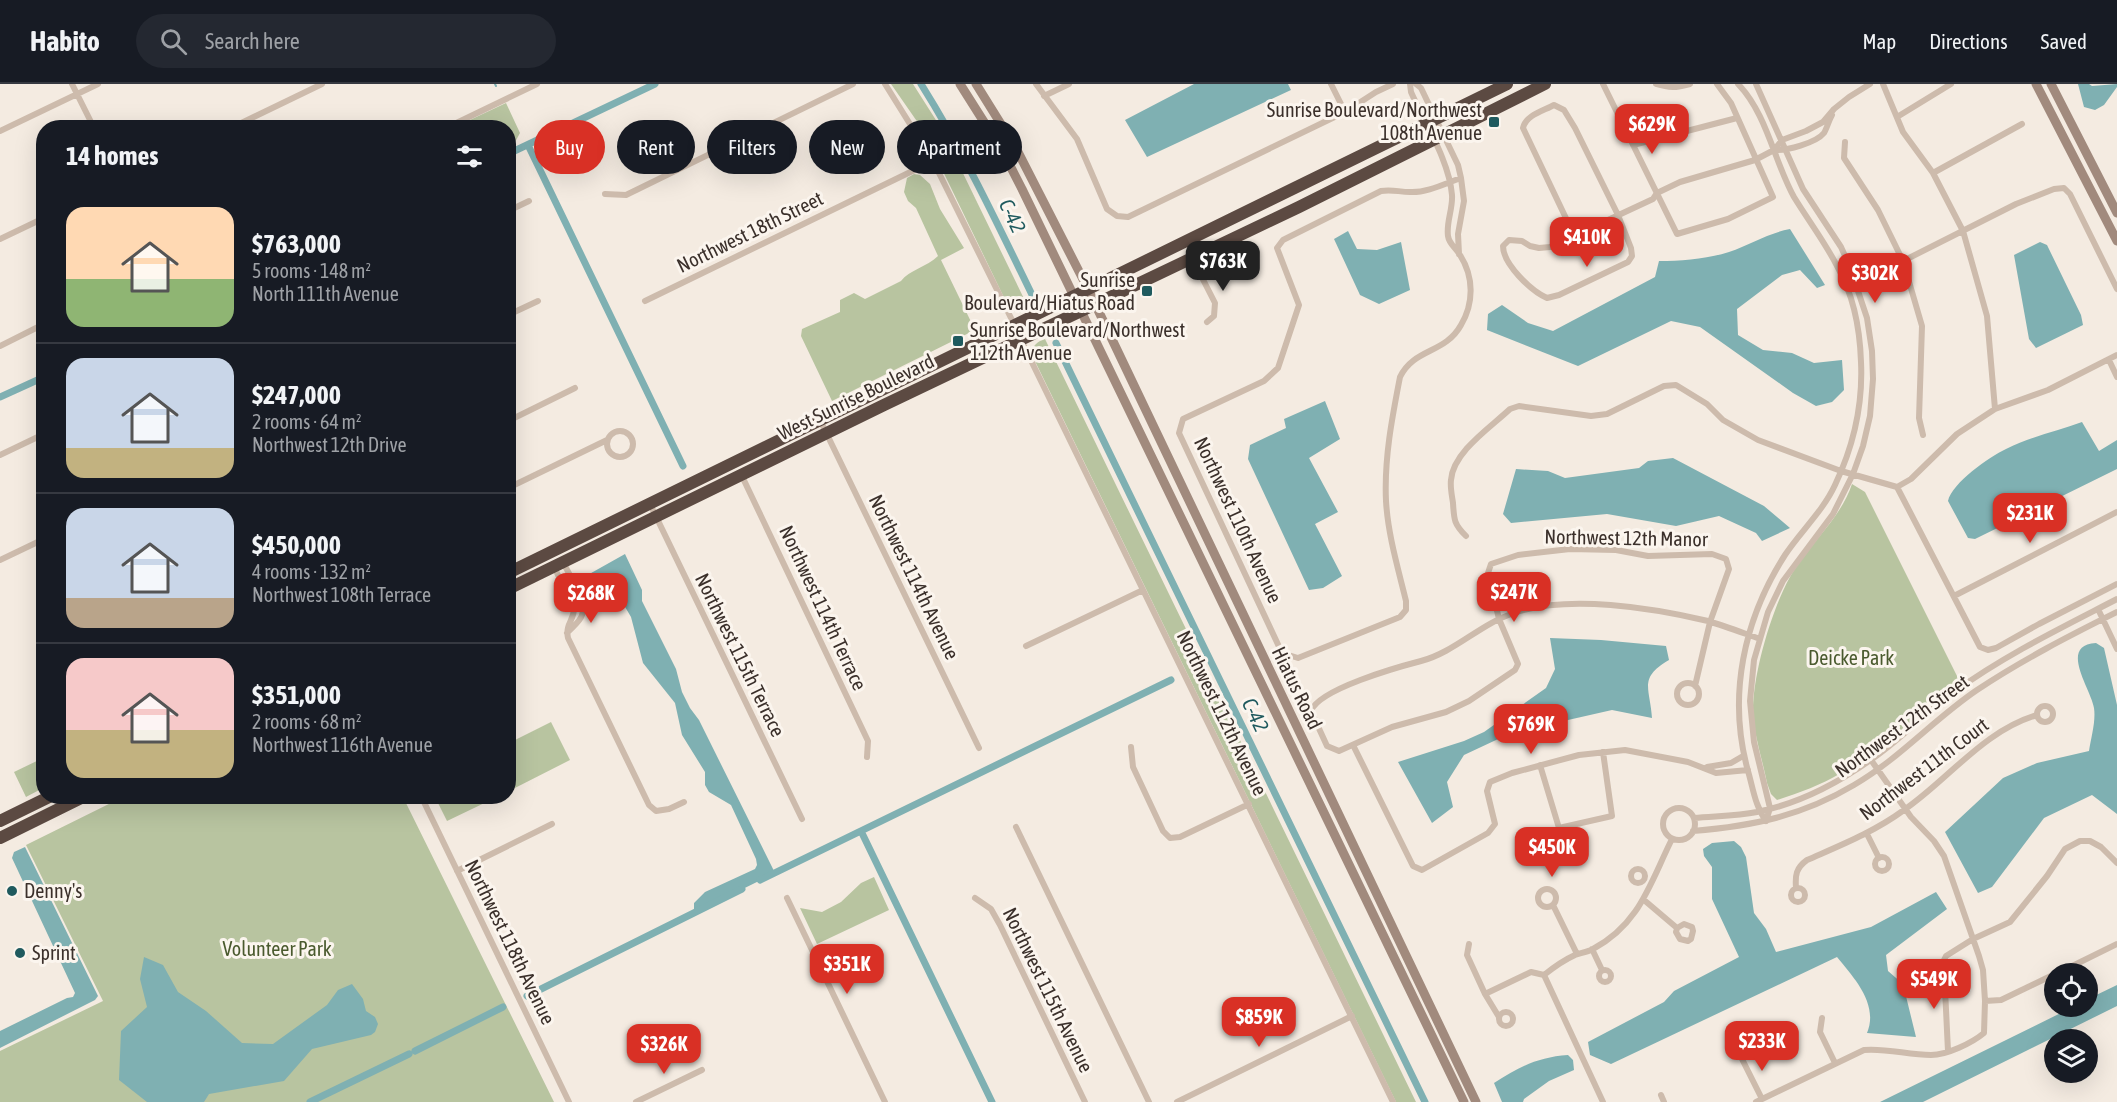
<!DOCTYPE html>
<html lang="en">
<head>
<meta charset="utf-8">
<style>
	:root { --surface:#171b24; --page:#242831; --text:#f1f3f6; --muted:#9ea1a6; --line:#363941; --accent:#d93025 }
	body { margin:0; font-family:"Asap Condensed",sans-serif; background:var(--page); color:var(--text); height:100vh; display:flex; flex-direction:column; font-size:22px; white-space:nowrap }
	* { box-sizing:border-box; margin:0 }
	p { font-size:20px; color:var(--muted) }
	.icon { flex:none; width:33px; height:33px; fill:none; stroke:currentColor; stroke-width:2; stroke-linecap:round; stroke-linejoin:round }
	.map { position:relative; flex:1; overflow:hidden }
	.details { position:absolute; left:36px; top:36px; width:480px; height:684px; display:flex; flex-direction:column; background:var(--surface); border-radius:24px; box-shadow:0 6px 24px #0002 }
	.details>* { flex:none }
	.top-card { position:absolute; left:534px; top:36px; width:570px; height:54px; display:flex; gap:12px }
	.controls { position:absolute; left:2044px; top:879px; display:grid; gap:12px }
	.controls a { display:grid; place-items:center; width:54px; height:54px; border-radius:50%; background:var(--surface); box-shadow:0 6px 24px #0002; font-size:30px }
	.price { position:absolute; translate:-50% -51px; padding:0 14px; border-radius:12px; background:var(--accent); color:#fff; font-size:20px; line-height:39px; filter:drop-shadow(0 2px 3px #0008) }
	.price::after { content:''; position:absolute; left:50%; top:36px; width:18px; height:14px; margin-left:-9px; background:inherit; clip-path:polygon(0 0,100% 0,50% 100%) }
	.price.on { background:#222; color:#fff }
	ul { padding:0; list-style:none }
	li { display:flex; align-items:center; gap:18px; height:150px; padding:0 30px }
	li+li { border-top:2px solid var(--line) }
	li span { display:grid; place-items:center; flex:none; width:168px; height:120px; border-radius:18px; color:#555 }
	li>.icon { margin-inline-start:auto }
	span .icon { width:72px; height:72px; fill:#fffc; stroke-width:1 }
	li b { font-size:26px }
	h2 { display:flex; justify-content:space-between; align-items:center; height:72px; padding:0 30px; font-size:26px }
	.pill { padding:0 21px; border-radius:27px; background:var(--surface); box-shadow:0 6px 24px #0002; font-size:21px; line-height:54px }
	.pill.on { background:var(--accent); color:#fff }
	header { display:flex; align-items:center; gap:36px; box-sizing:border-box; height:84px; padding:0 30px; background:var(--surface); border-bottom:2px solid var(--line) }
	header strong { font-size:28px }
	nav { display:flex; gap:33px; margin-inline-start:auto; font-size:21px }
	.search { width:420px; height:54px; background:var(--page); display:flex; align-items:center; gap:15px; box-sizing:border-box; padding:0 21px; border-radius:33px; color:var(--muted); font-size:22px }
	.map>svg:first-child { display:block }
	.green { fill:#b8c4a0 }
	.water { fill:#7fb0b2 }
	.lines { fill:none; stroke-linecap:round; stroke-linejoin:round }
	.stream { stroke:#7fb0b2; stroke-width:2 }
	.canal { stroke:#7fb0b2; stroke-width:7 }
	.street { stroke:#cdbbac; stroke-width:6 }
	.secondary { stroke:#a18a7d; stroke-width:9 }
	.highway { stroke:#5c4a42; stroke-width:12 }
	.poi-dot { fill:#1f5a5e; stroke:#fbf5ee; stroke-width:2 }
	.labels { text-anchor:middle; stroke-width:6; stroke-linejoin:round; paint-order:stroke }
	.poi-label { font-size:20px; fill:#3b302b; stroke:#fbf5ee; text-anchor:start }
	.street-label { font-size:20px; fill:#3b302b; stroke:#fbf5ee }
	.park-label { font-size:20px; fill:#4a5a2e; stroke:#fbf5ee }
	.water-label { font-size:21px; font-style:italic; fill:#1f5a5e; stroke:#fbf5ee }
</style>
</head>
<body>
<header>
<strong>Habito</strong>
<div class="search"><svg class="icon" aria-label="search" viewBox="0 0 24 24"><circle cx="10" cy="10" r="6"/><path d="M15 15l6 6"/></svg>Search here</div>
<nav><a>Map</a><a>Directions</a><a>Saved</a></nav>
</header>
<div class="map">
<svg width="2117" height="1018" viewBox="0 0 2117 1018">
	<rect width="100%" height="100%" fill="#f4ebe1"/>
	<path class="green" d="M891 0H913L941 44 1029 225 1021 229 1010 226 923 46Z
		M506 19 520 49 514 60 509 62 508 44 455 43Z
		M914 90 920 91 930 100 940 125 964 164 941 176 975 246 832 317 801 252 802 245 840 228V216L854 209 865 215 901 197C909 186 927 183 938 172L916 124 908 117 904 108 907 94Z
		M1045 255 1416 1018H1396L1032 271C1032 261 1037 258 1045 255Z
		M1852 400 1865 408 1960 598C1920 628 1884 664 1841 689 1821 701 1799 709 1777 716L1771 710 1767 699C1763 678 1753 647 1753 627 1753 587 1774 516 1796 483 1814 456 1842 431 1852 400Z
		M551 638 570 676 509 707V659Z
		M43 674V704L26 713 14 688Z
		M125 712 403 713 554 1018H0V967L103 917 26 761Z
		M435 713H497L447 737Z
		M874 793 889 826 817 860 800 824 822 828 841 818 861 799Z"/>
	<path class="water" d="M1194 0H1288L1291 6 1147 73 1125 36Z
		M2078 0H2089L2092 2 2117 0V3L2104 21 2095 26 2084 23Z
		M1790 145 1825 201 1817 204 1800 186 1782 191 1737 225 1738 251 1763 266 1792 269 1814 279 1842 276 1844 306 1832 318 1816 322 1793 309 1700 243 1671 237 1578 282 1487 246 1488 230 1502 221 1528 239 1553 247 1655 193 1659 177C1682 177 1707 175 1729 168 1750 161 1768 149 1790 145Z
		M1348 147 1357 165 1377 166 1401 158 1410 206 1379 220 1360 211 1334 155Z
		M2040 158 2047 161 2081 231 2083 241 2036 264 2029 255 2014 171Z
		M1325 317 1340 355 1309 374 1338 428 1315 440 1342 492 1323 504 1309 506 1248 375 1250 361 1286 344 1284 335Z
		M2082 338 2099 367 2117 356V385L1975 455 1968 454 1948 417C1952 399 1989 373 2006 365 2030 353 2057 347 2082 338Z
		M1673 374 1764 422 1790 444 1762 457 1756 449 1719 432 1676 442 1607 430 1511 439 1503 430 1516 385 1548 387 1565 394 1639 384 1648 377Z
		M625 470 642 506V517L676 585 682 608 690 624 699 636 775 789 694 829V819L705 808 755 785 757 781 756 775 731 721 709 708 705 701V688L682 651 675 619 643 579 631 533 621 516 595 521 591 515 584 493Z
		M1550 554 1601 556 1666 562 1669 576C1638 594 1650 604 1652 634L1612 626 1511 649 1464 671 1447 698 1453 723 1432 739 1398 678 1464 657 1484 648 1546 604 1555 585Z
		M2096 559 2104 564 2117 621V730L2092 711 2044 734 1992 803 1978 809 1945 748 2003 694 2037 679 2089 667C2091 654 2096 637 2094 624 2091 605 2058 561 2096 559Z
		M1734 757 1741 763 1746 773 1754 829 1766 845 1776 868 1871 843 1936 808 1947 825 1886 871 1888 887 1903 900 1916 953 1867 949C1879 920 1854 894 1837 873L1611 980 1590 971 1588 958 1664 918 1674 907 1739 873 1712 815V783L1704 772 1703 765 1712 759Z
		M25 763 98 912 95 916 0 964V947L67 914 73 913 75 909 12 774 14 768Z
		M144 873 163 881 178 908 206 927 242 959 273 960 327 921 338 906 352 900 363 915 366 927 375 933 378 940 375 948 371 951 312 965 284 997 209 1010 204 1018H147L119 996 121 947 147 923 140 895Z
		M2117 901V922L1923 1018H1880L2073 923 2088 922V915Z
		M1568 971 1573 976 1574 986 1549 997 1524 1015 1523 1018H1502L1494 999C1519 983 1538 973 1568 971Z"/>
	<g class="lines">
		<path class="stream" d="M495 0 496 2"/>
		<path class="canal" d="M921 0C965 70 999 143 1035 217
			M528 61 683 382
			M508 70 655 0
			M1056 259 1425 1018
			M0 313 44 293
			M861 747 992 1018
			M760 796 1171 596
			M527 912 742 805
			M415 967 503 923
			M310 1018 409 970"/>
		<path class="street" d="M72 0 94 44
			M885 0 933 77 1014 240
			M1036 0 1077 55 1107 125 1117 132 1128 133 1345 28 1376 8 1393 0
			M1331 0 1345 28
			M1410 0 1411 8C1425 40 1449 76 1452 111 1453 125 1446 138 1448 152 1449 160 1456 164 1460 171 1474 193 1474 219 1461 241 1445 270 1414 264 1400 293 1392 334 1384 375 1386 417 1388 451 1398 484 1406 517V526L1400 533 1298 574 1282 569 1179 349 1183 335 1264 297 1278 284 1299 221 1277 164 1283 156 1381 107C1392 105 1399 108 1410 108 1427 109 1446 99 1461 94
			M1416 0 1421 4 1458 81 1461 94 1464 117 1458 150 1459 170
			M1603 0 1677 150 1728 135 1773 113 1731 19 1717 0
			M1656 0C1669 4 1676 4 1690 0
			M1738 0C1767 30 1774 77 1794 113 1808 136 1825 158 1837 182 1853 210 1860 246 1861 278 1863 320 1853 363 1835 401 1823 427 1801 447 1785 471 1744 535 1727 612 1748 687 1753 704 1755 722 1766 737
			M1756 0 1803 105 1841 163 1850 183 1867 234 1872 267 1873 295 1870 332 1863 362 1853 390 1833 430 1783 497 1768 528 1754 576 1750 617 1754 658 1770 724 1766 737
			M1883 0 1903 48 1933 89 1963 147 1987 232 1995 325
			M1044 12 1069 0
			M1897 33 1951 0
			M231 44 322 0
			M446 44 537 0
			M0 47 98 0
			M1845 58 1844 74 1878 126 1903 177 1922 242 1919 334 1923 351
			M1633 61 1737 34
			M1774 66C1786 67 1816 59 1824 49 1827 44 1829 36 1832 31
			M1933 89 2022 40
			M605 110 626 111 853 0
			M508 127 529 117
			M1574 151 1523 44C1526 31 1543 27 1554 21L1564 26 1575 44 1618 131 1631 164 1632 172 1628 178 1559 211 1547 214C1531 207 1503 180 1503 162L1509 156 1522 157 1530 162 1539 164 1550 163 1653 115 1657 109 1680 98 1755 76 1774 66 1782 56 1806 47 1823 38 1834 25 1849 13 1870 0
			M0 155 44 134
			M1192 174 1215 219 1214 232 1207 238
			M1903 177 2016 120 2054 105 2064 104 2070 110 2117 205
			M645 217 933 77
			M508 231 538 217
			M1021 256 1393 1018
			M0 262 44 240
			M2109 276 2117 293
			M820 336 979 664
			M508 337 575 304
			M607 360a13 13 0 1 1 26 0a13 13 0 1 1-26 0Z
			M0 371 44 350
			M741 390 868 657 867 673
			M1897 403 1980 563 1988 566 1996 564 2039 540 2117 500
			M508 404 607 356
			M650 420 802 735
			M1466 452C1454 440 1454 436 1453 419 1452 412 1450 403 1451 396 1453 368 1491 343 1510 325L1519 322 1591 332 1607 330 1664 302 1676 301 1707 320 1723 336 1758 356 1841 387 1897 403 1911 395 1957 350 1995 325 2048 306 2117 271
			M0 476 44 455
			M563 478C569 491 587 517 582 531 580 538 572 543 567 549
			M554 483 574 523C575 536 565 539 568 554L649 721 656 727 669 725 684 718
			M1954 512 2117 428
			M2098 525 2117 565
			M1026 562 1143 506
			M1677 610a11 11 0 1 1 22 0a11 11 0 1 1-22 0Z
			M1695 602 1710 538 1729 485 1726 475 1712 470 1648 472 1616 466 1570 465 1518 471 1491 480 1488 489 1499 535 1518 580 1515 586 1469 617 1446 628 1392 643 1339 667 1327 662 1311 627C1319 605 1398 583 1421 577 1455 568 1480 540 1514 529 1568 510 1653 524 1708 537 1725 542 1743 549 1760 555
			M2037 630a8 8 0 1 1 16 0a8 8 0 1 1-16 0Z
			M1353 661 1413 782 1422 786 1488 749 1495 740 1487 707 1490 698 1512 689 1579 671 1625 666 1688 678 1716 689 1748 686
			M1131 663 1133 683 1163 747 1170 754 1180 753 1249 720
			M1871 676 1911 733 1934 757 1944 772 1979 872 1983 886 1985 917
			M1540 681 1559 744 1612 732 1603 668
			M1707 683 1731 679 1743 672
			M421 712 569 1018
			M1663 740a16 16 0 1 1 32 0a16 16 0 1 1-32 0Z
			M1694 734C1715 732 1737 732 1757 728 1797 720 1836 700 1869 677 1899 657 1925 629 1954 608 2005 571 2061 544 2117 515
			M1016 743 1149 1018
			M1693 747C1753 742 1802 732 1854 701 1899 675 1934 635 1977 606 2022 576 2069 552 2117 528
			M1867 750 1879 774
			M1875 780a7 7 0 1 1 14 0a7 7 0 1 1-14 0Z
			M1631 792a7 7 0 1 1 14 0a7 7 0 1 1-14 0Z
			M457 787 552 740
			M1791 811a7 7 0 1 1 14 0a7 7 0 1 1-14 0Z
			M1796 804C1795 791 1796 784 1807 776 1841 761 1874 748 1904 726 1949 695 1983 647 2037 631
			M1538 814a9 9 0 1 1 18 0a9 9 0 1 1-18 0Z
			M787 814 885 1018
			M975 814 991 825 1000 841 1085 1018
			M1644 816 1677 844 1676 848 1680 855 1688 857 1691 855 1693 847 1692 843 1684 840 1677 844
			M1553 821 1577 870
			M1469 860 1467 871 1485 910 1499 933
			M1592 865 1602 886
			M1599 892a6 6 0 1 1 12 0a6 6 0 1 1-12 0Z
			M2056 890 2117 860
			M1544 891 1603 1018
			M1485 910 1531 888 1544 891C1554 883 1564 876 1575 871 1581 869 1587 868 1593 865 1640 840 1650 799 1672 755
			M1499 935a7 7 0 1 1 14 0a7 7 0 1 1-14 0Z
			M1822 934 1820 948 1835 979
			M1948 967 1945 905 1941 882 1946 872 1973 855 2010 838 2047 792 2065 765 2080 757H2090L2101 763 2117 779
			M1740 971 1762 1015
			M1661 1011 1664 1018
			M636 1018 702 986
			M1177 1018 1352 932
			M1756 1018 1864 966C1887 964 1908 971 1931 971 1947 971 1972 959 1984 949L1985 917 2001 916 2055 890"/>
		<path class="secondary" d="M960 0 1003 68 1022 105 1464 1018
			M976 0 1017 66 1088 205 1476 1018
			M2036 0 2117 157
			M2051 0 2117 129"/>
		<path class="highway" d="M508 489 1507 0
			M508 505 884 321 1299 123 1545 0
			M0 737 51 712
			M0 754 85 712"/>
	</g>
	<g class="poi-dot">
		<rect x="1488" y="32" width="12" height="12" rx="3"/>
		<rect x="1141" y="201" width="12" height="12" rx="3"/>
		<rect x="952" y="251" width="12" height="12" rx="3"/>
		<circle cx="12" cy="807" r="6"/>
		<circle cx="20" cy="869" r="6"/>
	</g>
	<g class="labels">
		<g class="poi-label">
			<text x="1482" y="33" text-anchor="end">Sunrise Boulevard/Northwest<tspan x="1482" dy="23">108th Avenue</tspan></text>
			<text x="1135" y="203" text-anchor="end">Sunrise<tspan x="1135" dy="23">Boulevard/Hiatus Road</tspan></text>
			<text x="970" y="253">Sunrise Boulevard/Northwest<tspan x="970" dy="23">112th Avenue</tspan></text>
			<text x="24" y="814">Denny's</text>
			<text x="32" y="876">Sprint</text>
		</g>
		<g class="street-label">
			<text transform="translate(750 148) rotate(-26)" y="7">Northwest 18th Street</text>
			<text transform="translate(856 313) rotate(-26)" y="7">West Sunrise Boulevard</text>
			<text transform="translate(1238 436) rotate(65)" y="7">Northwest 110th Avenue</text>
			<text transform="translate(1626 454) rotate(1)" y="7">Northwest 12th Manor</text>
			<text transform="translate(914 493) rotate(64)" y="7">Northwest 114th Avenue</text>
			<text transform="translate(823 524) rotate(65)" y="7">Northwest 114th Terrace</text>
			<text transform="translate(740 571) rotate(64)" y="7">Northwest 115th Terrace</text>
			<text transform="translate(1297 604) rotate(64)" y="7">Hiatus Road</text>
			<text transform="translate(1222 629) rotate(64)" y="7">Northwest 112th Avenue</text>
			<text transform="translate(1902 642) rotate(-36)" y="7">Northwest 12th Street</text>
			<text transform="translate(1924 685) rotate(-37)" y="7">Northwest 11th Court</text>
			<text transform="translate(510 858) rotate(64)" y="7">Northwest 118th Avenue</text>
			<text transform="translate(1048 906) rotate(64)" y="7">Northwest 115th Avenue</text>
		</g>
		<g class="park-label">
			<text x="1851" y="581">Deicke Park</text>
			<text x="277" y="872">Volunteer Park</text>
		</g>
		<g class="water-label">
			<text transform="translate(1012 132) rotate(64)" y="7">C-42</text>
			<text transform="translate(1255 631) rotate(64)" y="7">C-42</text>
		</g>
	</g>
</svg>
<div class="controls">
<a><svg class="icon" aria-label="locate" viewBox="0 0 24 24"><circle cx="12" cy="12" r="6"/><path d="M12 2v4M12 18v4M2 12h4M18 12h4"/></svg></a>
<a><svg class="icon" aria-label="layers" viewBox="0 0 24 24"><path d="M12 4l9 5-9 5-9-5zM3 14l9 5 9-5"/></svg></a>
</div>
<b class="price" style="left:1652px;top:71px">$629K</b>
<b class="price" style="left:1587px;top:184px">$410K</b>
<b class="price on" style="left:1223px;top:208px">$763K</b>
<b class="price" style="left:1875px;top:220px">$302K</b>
<b class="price" style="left:2030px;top:460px">$231K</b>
<b class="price" style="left:1514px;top:539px">$247K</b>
<b class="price" style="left:591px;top:540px">$268K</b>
<b class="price" style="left:1531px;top:671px">$769K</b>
<b class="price" style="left:1552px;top:794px">$450K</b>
<b class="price" style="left:847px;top:911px">$351K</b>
<b class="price" style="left:1934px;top:926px">$549K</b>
<b class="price" style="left:1259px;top:964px">$859K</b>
<b class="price" style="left:1762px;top:988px">$233K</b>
<b class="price" style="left:664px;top:991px">$326K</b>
<div class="top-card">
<a class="pill on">Buy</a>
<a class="pill">Rent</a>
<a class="pill">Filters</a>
<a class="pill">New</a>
<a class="pill">Apartment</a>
</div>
<section class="details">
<h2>14 homes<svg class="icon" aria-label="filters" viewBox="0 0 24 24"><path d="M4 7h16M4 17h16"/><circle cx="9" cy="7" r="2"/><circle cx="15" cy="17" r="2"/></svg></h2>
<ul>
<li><span style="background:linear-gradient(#ffd9b3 60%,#8fb573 0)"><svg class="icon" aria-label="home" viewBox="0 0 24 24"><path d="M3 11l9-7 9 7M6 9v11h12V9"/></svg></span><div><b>$763,000</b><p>5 rooms · 148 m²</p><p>North 111th Avenue</p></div></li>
<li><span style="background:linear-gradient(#c9d6e8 75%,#c2b280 0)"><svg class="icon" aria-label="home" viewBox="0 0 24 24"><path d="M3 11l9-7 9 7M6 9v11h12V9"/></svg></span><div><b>$247,000</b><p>2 rooms · 64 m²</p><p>Northwest 12th Drive</p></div></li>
<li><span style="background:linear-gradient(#c9d6e8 75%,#b9a48a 0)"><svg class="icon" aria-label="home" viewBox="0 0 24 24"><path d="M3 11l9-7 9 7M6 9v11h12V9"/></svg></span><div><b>$450,000</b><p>4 rooms · 132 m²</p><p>Northwest 108th Terrace</p></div></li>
<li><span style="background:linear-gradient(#f6c9c9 60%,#c2b280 0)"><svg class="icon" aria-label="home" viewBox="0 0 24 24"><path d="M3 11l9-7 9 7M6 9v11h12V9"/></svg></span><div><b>$351,000</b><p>2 rooms · 68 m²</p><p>Northwest 116th Avenue</p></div></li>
</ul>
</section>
</div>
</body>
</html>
